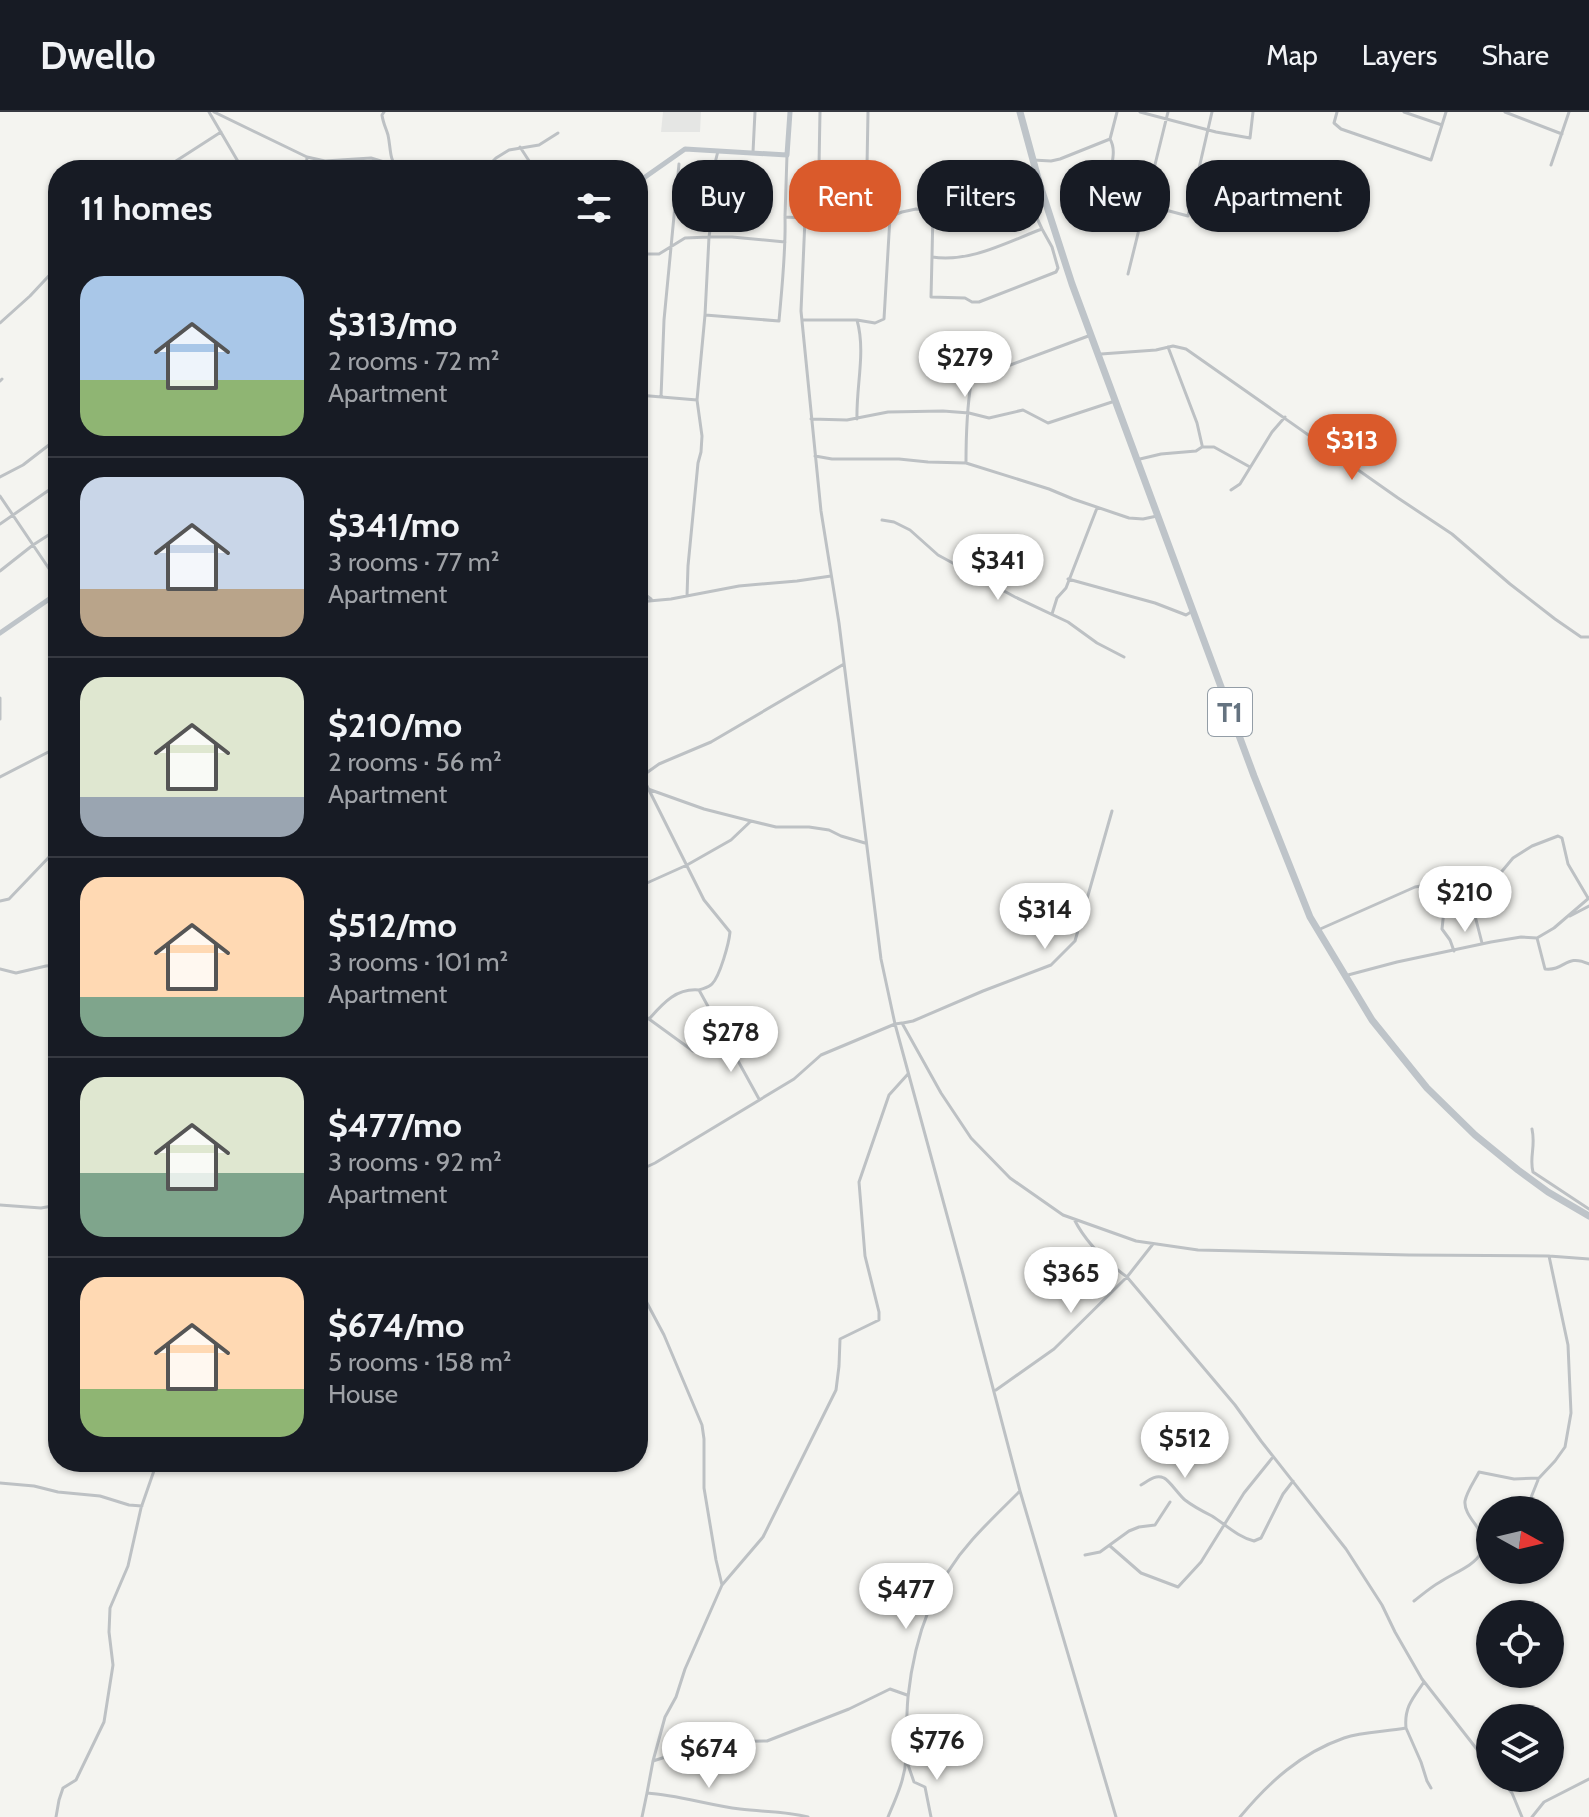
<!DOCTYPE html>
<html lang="en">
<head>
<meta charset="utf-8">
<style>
	:root { --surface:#171b24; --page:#242831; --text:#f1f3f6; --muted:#9ea1a6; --line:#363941; --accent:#da5a2b }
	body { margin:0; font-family:Cabin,sans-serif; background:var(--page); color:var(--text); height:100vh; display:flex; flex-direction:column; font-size:30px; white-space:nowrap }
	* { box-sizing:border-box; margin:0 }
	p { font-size:26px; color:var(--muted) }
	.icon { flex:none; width:44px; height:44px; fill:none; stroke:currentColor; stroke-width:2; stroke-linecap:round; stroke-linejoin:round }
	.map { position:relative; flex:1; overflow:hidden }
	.side { position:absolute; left:48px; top:48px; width:600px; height:1312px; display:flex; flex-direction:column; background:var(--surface); border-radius:32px; box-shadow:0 2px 6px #0004 }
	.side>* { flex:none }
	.banner { position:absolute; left:672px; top:48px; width:760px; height:72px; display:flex; gap:16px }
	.needle { width:52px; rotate:98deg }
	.tools { position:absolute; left:1476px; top:1384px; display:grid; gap:16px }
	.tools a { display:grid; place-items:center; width:88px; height:88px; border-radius:50%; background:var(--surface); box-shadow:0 2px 6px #0004; font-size:40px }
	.price { position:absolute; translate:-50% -68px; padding:0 18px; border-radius:28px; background:#fff; color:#222; font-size:26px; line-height:52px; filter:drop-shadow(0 2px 4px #0008) }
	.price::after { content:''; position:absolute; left:50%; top:48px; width:24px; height:18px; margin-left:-12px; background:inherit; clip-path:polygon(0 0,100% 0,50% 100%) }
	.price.active { background:var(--accent); color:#fff }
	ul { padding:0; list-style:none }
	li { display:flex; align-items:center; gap:24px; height:200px; padding:0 32px }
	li+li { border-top:2px solid var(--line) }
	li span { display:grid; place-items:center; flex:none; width:224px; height:160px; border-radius:24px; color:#555 }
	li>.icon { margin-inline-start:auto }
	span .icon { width:96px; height:96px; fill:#fffc; stroke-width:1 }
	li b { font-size:34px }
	h2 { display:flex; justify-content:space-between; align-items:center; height:96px; padding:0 32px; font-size:34px }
	.tag { padding:0 28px; border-radius:32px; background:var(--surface); box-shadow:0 2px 6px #0004; font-size:28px; line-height:72px }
	.tag.active { background:var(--accent); color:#fff }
	header { display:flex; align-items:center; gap:48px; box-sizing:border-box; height:112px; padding:0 40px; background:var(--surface); border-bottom:2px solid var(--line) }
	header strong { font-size:38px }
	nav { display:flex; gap:44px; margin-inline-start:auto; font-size:28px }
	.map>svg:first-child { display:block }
	.built { fill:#e5e6e4 }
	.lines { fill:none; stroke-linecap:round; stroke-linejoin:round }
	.street { stroke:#bdc1c4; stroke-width:3 }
	.secondary { stroke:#bec4c9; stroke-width:5 }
	.highway { stroke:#bec4c9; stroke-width:7 }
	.labels { text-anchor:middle; stroke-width:8; stroke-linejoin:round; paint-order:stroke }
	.shield { fill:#fff; stroke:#939da6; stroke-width:2 }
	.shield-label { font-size:28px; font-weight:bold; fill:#657380 }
</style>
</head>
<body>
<header>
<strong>Dwello</strong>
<nav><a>Map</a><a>Layers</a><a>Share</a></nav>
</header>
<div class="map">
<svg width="1589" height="1705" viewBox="0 0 1589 1705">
	<rect width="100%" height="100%" fill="#f4f4f0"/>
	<path class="built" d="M663 0H701L700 20H661Z"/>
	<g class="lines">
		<path class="street" d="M209 0 243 58
			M214 0 307 45 325 49 371 46 394 53
			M384 0 382 3C383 11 386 16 388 23 391 37 389 45 397 58
			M1140 0 1216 20 1250 26 1253 0
			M1337 0 1334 11 1341 17 1431 48 1446 0
			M1404 0 1442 13
			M1505 0 1562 22
			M1110 27C1120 44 1103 66 1113 84L1188 104 1212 0
			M520 35 535 58
			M753 40 755 0
			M1033 48 1051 49 1060 47 1110 27 1117 0
			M1551 53 1569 0
			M162 58 221 20
			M306 58 307 45
			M484 58 496 46 509 38 539 33 558 21
			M933 99 932 145C970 151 1007 130 1042 117
			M785 104 787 43
			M805 107 801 199 821 399 839 511 881 847 895 912 902 911 941 981 971 1026 1010 1066 1063 1103 1136 1129 1198 1138 1409 1143 1549 1144 1589 1147
			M818 107 820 0
			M866 108 868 0
			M785 130 732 125H709L705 203 779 209C782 174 786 139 785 105L866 109 886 106 902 100 916 97 953 99 968 97 1039 70
			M638 142H659L685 126 709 125 716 75 715 51 718 39
			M932 145 931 185 965 186 972 190H979L1056 160 1058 156 1052 135 1042 117 1023 76
			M1128 162 1168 0
			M802 208H857L875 211 884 207 890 105
			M0 211 30 184 58 154
			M1168 235 1197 311 1202 333
			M1101 242 1156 238 1173 234 1186 237 1398 386 1452 422 1510 472 1555 507 1581 525H1589
			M0 269 2 267
			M638 283 697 288
			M661 285 664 208 679 52
			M811 307 847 308 888 300 943 299 969 301 989 306 1023 298 1048 311 1115 289
			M857 307C856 274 866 240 857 208
			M815 344 832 347H899L928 350 966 351 1049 377 1073 387 1129 406 1143 407 1157 404
			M1140 347 1161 342 1196 339 1202 335H1214L1250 355
			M966 350C966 323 967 297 971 271L981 264 1091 223
			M0 365 23 353 58 326
			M1231 378 1240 372 1272 320 1285 305
			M638 381H646
			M0 384 58 470
			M882 408 894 410 910 418 938 443 1015 485 1068 510 1097 531 1124 545
			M0 412 52 376
			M0 459 33 433 58 417
			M1068 467 1155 491 1186 503 1191 500
			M638 472 643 481 651 487
			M687 484 688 454 698 351 701 340 702 324 697 288 705 203
			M53 485 58 508
			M638 490 671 487 739 474 797 469 831 464
			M1052 502 1057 486 1066 476 1097 396
			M0 586V607
			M642 664 704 788 730 820C729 831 720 864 712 872 708 876 704 876 699 878L759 987
			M0 665 58 635
			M638 667 659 652 711 630 844 552
			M638 676 648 677 704 697 747 708 776 715H809L829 718 841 724 865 731
			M1465 765 1482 831
			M1439 771 1465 765 1490 766 1498 764 1513 746 1532 734 1558 724 1562 726 1568 752 1588 786
			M638 775 687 753 731 728 751 709
			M0 789 9 787 51 743 58 738
			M1570 804 1589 794
			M1318 818 1415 775 1439 771 1445 789 1442 817 1450 828 1454 839
			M1537 826 1545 857C1566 859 1565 841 1589 852
			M0 857 16 861 46 854 58 853
			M1348 863 1397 850 1491 830 1521 825 1537 826 1554 816 1589 786
			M638 899 693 939 699 937 723 924
			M650 906C664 890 677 876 699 878
			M903 911 913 909 983 879 1051 853 1075 829 1112 699
			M638 912 645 903
			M1532 1017C1536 1035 1529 1045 1533 1060L1589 1097
			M638 1059 655 1051 794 967 821 943 895 912 963 1162 1020 1379 1116 1705
			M0 1093 41 1096 58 1093
			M1074 1107C1086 1131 1105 1149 1127 1165L1235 1293 1261 1329 1346 1437 1382 1493 1395 1520 1422 1567 1490 1654
			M638 1174 664 1223 702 1313 704 1327V1376L716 1448 722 1473
			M996 1278 1054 1237 1127 1165 1153 1132
			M0 1371 34 1374 58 1380 100 1384 129 1393 142 1394
			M1141 1373C1148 1369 1155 1362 1164 1366 1169 1368 1179 1383 1185 1388 1194 1395 1202 1399 1212 1404 1226 1413 1238 1425 1254 1429L1261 1426 1283 1382 1293 1369
			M1526 1398 1538 1368
			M1110 1434 1141 1461 1178 1475 1201 1450 1244 1381 1273 1345
			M1085 1443 1100 1440 1129 1419 1139 1415 1155 1413 1170 1390
			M1481 1443 1490 1436
			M1414 1489C1423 1482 1431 1475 1440 1470 1453 1461 1473 1455 1481 1441 1493 1422 1463 1407 1465 1389 1467 1379 1475 1368 1479 1360L1514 1367 1539 1366 1555 1349 1565 1335 1571 1301 1568 1233 1549 1144
			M1406 1616 1421 1650 1427 1669 1431 1676
			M653 1649 665 1605 676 1585 685 1557 722 1473 763 1425 836 1278 839 1254 840 1227 879 1208V1200L865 1144 859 1070 889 983 908 962
			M907 1650 914 1670 925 1675 931 1705
			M1500 1666 1512 1681 1522 1705
			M647 1681 653 1649 712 1630 767 1629 849 1597 890 1577 907 1583
			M56 1705 59 1688 63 1676 76 1668 104 1610 113 1553 109 1520 110 1496 128 1454 141 1396 157 1350
			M642 1705 647 1681C678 1683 708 1693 740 1697 763 1700 785 1699 808 1705
			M888 1705C896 1686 905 1667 906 1646 907 1626 906 1606 908 1585 914 1528 933 1471 972 1428 987 1411 1004 1395 1020 1379
			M1240 1705C1269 1670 1301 1641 1344 1626 1363 1619 1386 1620 1406 1616 1404 1595 1413 1586 1424 1570
			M1532 1705 1544 1690 1589 1667"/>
		<path class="secondary" d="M638 70 685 37 787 43 790 0
			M0 521 58 481"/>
		<path class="highway" d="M1020 0 1039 70 1072 172 1254 664 1310 805 1372 908 1427 976 1475 1023 1518 1058 1548 1080 1589 1104"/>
	</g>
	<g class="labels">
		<rect class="shield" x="1208" y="576" width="44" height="48" rx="6"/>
		<g class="shield-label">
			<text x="1230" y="610">T1</text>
		</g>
	</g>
</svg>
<div class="tools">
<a><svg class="needle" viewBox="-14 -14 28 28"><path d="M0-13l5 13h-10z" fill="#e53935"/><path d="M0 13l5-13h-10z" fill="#9ea1a6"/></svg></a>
<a><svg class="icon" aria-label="locate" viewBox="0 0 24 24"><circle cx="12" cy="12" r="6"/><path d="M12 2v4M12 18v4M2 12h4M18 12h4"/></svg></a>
<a><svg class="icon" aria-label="layers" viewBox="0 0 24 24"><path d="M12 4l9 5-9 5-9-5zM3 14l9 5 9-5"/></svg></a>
</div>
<b class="price" style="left:965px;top:287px">$279</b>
<b class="price active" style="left:1352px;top:370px">$313</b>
<b class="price" style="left:998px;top:490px">$341</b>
<b class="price" style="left:1465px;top:822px">$210</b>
<b class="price" style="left:1045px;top:839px">$314</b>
<b class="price" style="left:731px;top:962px">$278</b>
<b class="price" style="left:1071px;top:1203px">$365</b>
<b class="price" style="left:1185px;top:1368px">$512</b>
<b class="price" style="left:906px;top:1519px">$477</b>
<b class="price" style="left:937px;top:1670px">$776</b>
<b class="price" style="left:709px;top:1678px">$674</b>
<div class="banner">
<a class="tag">Buy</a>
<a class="tag active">Rent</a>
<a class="tag">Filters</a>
<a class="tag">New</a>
<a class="tag">Apartment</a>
</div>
<section class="side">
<h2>11 homes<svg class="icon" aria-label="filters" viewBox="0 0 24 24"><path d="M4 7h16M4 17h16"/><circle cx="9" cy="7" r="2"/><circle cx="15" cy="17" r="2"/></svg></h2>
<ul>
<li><span style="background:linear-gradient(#a9c7e8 65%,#8fb573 0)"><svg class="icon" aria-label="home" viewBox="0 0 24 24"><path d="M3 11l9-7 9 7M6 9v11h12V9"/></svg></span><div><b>$313/mo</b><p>2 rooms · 72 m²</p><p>Apartment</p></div></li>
<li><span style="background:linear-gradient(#c9d6e8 70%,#b9a48a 0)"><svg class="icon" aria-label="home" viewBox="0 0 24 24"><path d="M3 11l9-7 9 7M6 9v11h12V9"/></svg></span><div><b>$341/mo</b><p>3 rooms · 77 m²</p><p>Apartment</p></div></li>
<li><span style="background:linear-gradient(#dfe7d0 75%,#9aa5b1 0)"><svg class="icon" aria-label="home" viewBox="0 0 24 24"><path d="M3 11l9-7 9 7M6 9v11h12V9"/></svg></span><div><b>$210/mo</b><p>2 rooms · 56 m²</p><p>Apartment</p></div></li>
<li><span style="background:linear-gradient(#ffd9b3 75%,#7fa58c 0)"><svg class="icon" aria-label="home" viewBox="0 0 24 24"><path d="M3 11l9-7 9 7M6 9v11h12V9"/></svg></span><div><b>$512/mo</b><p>3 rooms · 101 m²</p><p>Apartment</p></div></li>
<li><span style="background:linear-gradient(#dfe7d0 60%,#7fa58c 0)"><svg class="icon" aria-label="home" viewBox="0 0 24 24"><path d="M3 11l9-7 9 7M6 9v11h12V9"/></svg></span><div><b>$477/mo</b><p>3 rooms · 92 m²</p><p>Apartment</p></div></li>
<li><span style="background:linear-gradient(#ffd9b3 70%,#8fb573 0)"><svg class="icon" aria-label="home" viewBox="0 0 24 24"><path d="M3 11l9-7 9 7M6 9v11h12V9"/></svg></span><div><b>$674/mo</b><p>5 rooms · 158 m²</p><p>House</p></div></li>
</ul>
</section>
</div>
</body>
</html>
